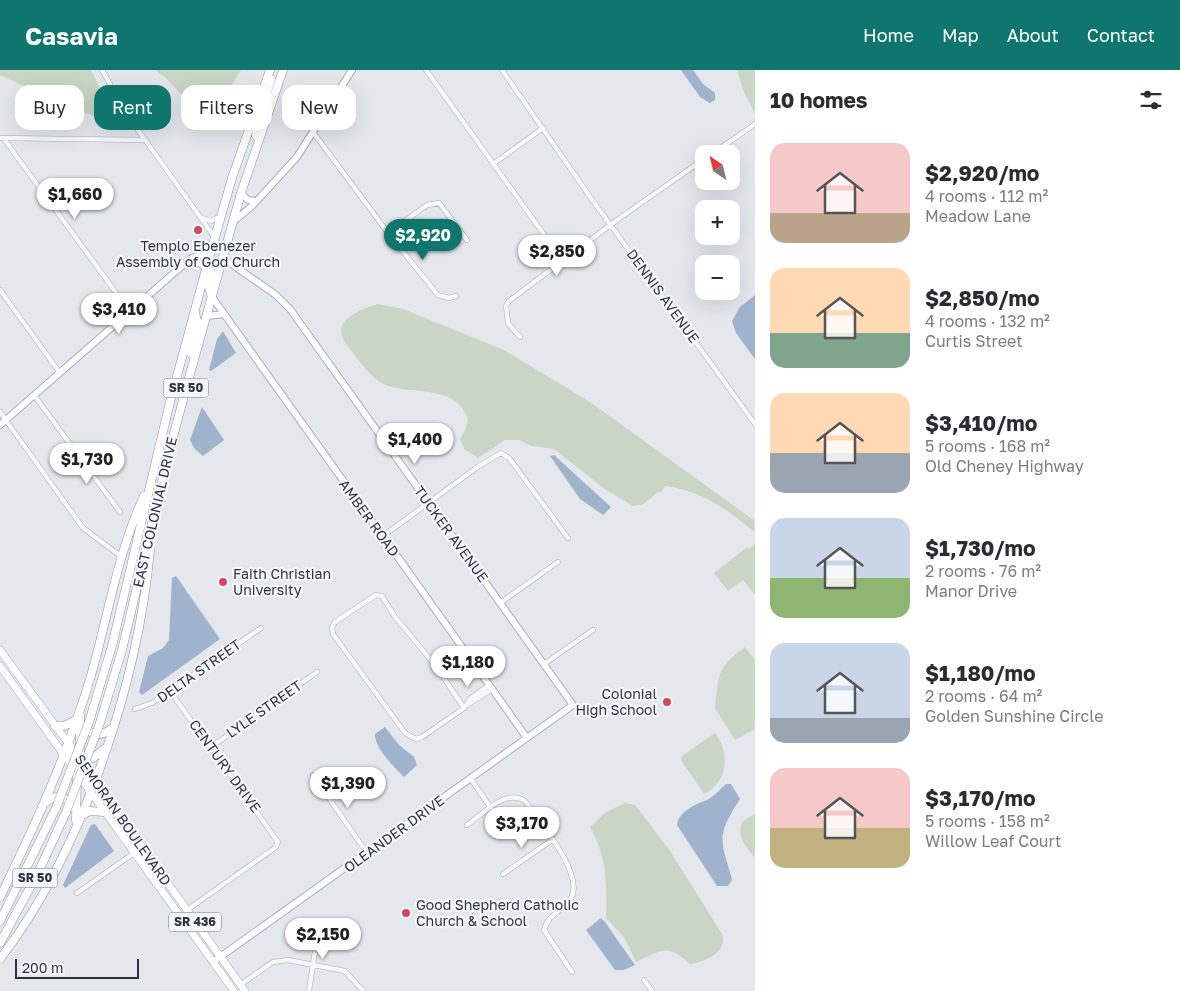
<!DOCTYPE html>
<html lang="en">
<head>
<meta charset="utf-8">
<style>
	:root { --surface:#fff; --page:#f7f7f7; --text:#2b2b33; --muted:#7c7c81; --accent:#0f766e }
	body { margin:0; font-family:"Golos Text",sans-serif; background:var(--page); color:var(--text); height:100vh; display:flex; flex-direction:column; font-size:19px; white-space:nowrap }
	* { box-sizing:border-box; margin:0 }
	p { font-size:16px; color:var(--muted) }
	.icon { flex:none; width:28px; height:28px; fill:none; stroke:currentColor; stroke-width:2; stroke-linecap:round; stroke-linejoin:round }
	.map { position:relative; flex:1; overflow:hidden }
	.panel { display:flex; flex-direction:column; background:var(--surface); width:425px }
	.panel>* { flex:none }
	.hud { position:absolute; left:15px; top:15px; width:475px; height:45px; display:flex; gap:10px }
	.needle { width:32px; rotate:325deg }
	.buttons { position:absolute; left:695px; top:75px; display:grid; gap:10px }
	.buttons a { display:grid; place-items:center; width:45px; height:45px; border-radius:10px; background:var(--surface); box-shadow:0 5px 20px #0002; font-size:25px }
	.scale { position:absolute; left:15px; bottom:12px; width:124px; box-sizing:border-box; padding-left:5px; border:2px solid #2b3445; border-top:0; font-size:14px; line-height:18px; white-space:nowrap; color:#2b3445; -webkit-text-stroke:4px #f4f6f9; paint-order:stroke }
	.price { position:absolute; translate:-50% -42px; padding:0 11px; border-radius:18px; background:#fff; color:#222; font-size:16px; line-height:32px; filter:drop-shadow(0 1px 2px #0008) }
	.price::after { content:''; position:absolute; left:50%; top:30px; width:15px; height:11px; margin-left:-8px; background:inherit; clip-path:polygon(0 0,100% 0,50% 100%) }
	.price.selected { background:var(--accent); color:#fff }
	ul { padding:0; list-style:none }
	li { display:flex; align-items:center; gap:15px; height:125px; padding:0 15px }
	li span { display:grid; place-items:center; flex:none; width:140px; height:100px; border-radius:15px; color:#555 }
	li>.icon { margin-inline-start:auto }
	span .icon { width:60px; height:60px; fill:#fffc; stroke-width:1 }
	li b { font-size:21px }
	h2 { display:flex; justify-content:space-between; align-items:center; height:60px; padding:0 15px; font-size:21px }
	.pill { padding:0 18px; border-radius:15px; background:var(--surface); box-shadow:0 5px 20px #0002; font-size:18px; line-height:45px }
	.pill.selected { background:var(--accent); color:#fff }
	header { display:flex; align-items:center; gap:30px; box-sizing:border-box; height:70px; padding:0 25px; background:var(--accent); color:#fff }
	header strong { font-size:24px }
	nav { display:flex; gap:28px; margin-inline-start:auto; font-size:18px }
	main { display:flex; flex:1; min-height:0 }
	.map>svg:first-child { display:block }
	.green { fill:#c9d6c5 }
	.water { fill:#9fb4cc }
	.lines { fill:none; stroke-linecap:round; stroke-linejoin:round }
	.street-casing { stroke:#a9aeb7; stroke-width:5.5 }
	.secondary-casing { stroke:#a9aeb7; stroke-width:8 }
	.primary-casing { stroke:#a3abb8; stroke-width:8 }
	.highway-casing { stroke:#8b94a3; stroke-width:9 }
	.street { stroke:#f7f8fa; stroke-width:4.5 }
	.secondary { stroke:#fff; stroke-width:6 }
	.primary { stroke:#fff; stroke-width:7 }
	.highway { stroke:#fff; stroke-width:8 }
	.highway-bridge-casing { stroke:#8b94a3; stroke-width:9; stroke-linecap:butt }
	.highway-bridge { stroke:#fff; stroke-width:8 }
	.poi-dot { fill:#d1495b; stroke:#f4f6f9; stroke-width:2 }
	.labels { text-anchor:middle; stroke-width:4.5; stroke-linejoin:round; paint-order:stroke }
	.shield { fill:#f4f6f9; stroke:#676e7b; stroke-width:1 }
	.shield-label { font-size:12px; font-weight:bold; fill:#2b3445 }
	.poi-label { font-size:14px; fill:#2b3445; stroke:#f4f6f9; text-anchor:start }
	.street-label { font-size:14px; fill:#2b3445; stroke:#f4f6f9 }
</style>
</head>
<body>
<header>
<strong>Casavia</strong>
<nav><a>Home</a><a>Map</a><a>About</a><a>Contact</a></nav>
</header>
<main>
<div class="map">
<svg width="755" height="921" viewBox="0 0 755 921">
	<rect width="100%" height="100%" fill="#e4e7ec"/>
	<path class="green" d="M0 0H91L108 36 94 46 45 26 0 5Z
		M155 0H241L230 18 206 40C183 35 174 11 155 0Z
		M737 0H755V44L744 22Z
		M378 234 403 239 504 280 590 332 755 451V462C728 440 701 420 665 416L662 421 655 424 644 434 633 436 606 420 554 379 532 376 519 370H505L478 388 464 379 460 369 466 358 468 349C464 339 458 331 448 327 429 319 407 322 388 316 374 311 366 299 357 288 352 281 345 274 342 266 336 247 365 238 378 234Z
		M755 474V525L743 510 728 521 714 503 747 477 749 479Z
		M745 577 755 590V659L735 670 715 638C719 604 716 599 745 577Z
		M715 663C730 682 728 713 704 724L681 690 682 686Z
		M625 733 635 735 670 781 722 864C728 882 705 892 690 894 667 873 662 880 636 892L624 867 606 848C607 813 607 788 590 757L606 742Z
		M755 744V788C746 776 735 766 743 751Z"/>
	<path class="water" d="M681 0H693L703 14 715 23V30L710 33 700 27Z
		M755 225V289L736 263 732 251 740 237Z
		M223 261 236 283 211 301 209 300 217 269Z
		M202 337 224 370 203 386 194 378 190 370Z
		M554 385 611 437 603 445 580 429 550 386Z
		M176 506 220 569 142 625 139 622 148 586 163 578 169 570 172 508Z
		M385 657 399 675 414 687 417 695 404 707C395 698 374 677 375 664Z
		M726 714H731L740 729C715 768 721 769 732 810L728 816H717L677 755C679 741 696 734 707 730 714 727 721 718 726 714Z
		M95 754 114 781 65 818 63 815 91 755Z
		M601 848 605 852 635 895 624 900H615L586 860Z"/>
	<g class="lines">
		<defs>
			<path id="street" d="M102 0 126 43 215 168
				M426 0 563 191
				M502 0 588 124 755 354
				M313 62 388 163 438 225 449 228 456 226
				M0 68 145 70
				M4 69 130 242
				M712 84 755 54
				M493 94 543 58
				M202 148 211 151 221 146
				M388 163 427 135 439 133 467 170
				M0 220 60 303
				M520 267 508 253 506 236 509 231 617 150 704 89
				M34 325 120 442
				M0 342 83 458 122 487
				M383 466 479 396 501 383 509 388 568 468
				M376 525 382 526 395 547 436 596 464 638 422 667 416 669 405 663 333 564 332 558 335 552Z
				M500 533 558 492
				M544 594 593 560
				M170 621 278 772 276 777 187 840
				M467 635 492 619
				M464 638 471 628 489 615
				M135 639 152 633 261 558
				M211 677 317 602
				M313 705 367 783
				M471 709 491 738
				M467 755C483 744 506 718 525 731 539 751 585 804 571 828 563 841 548 844 544 860L572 902
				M503 804 552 770
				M77 823 134 783
				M644 910 652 921
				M240 915 273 892 288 890 345 901 363 921
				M309 921 317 868 327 853"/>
			<path id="secondary" d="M241 123 248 130 256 131
				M233 152 252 136 297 87 352 0
				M192 188 206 183 212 178
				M212 227 527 668
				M207 246 224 244
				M0 355 190 189 199 192 206 199
				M213 892 573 635 290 239 276 225 223 188"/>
			<path id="primary" d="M0 580 71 677
				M0 596 234 921
				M81 692 245 921"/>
			<path id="highway" d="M268 41 266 25 271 9
				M254 43 258 52 256 66
				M211 196 209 217 212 227
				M191 283 198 255 195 243
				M80 646V690L90 723
				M89 652 112 576 170 332 206 199 232 108 270 0
				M55 656H64L76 650
				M83 656C92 667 102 666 113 658
				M99 656 122 580 170 378 190 304 241 123 283 0
				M68 673 77 705 76 750
				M82 690 93 688 104 679
				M46 732C56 723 67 726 73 737
				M79 747 90 741 104 742
				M0 827C35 756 67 685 90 609 108 548 117 484 144 426
				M0 851 56 738
				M0 873 38 803 66 742
				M0 889C82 783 138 613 150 480"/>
		</defs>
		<use href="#street" class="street-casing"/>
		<use href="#secondary" class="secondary-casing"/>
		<use href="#primary" class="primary-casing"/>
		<use href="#highway" class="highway-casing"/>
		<use href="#street" class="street"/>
		<use href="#secondary" class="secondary"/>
		<use href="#primary" class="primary"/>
		<use href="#highway" class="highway"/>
		<defs>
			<path id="highway-bridge" d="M56 738 89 652
				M66 742 99 656"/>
		</defs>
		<use href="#highway-bridge" class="highway-bridge-casing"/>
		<use href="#highway-bridge" class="highway-bridge"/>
	</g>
	<g class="poi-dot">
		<circle cx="198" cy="160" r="5"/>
		<circle cx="223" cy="512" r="5"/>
		<circle cx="667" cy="632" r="5"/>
		<circle cx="406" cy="843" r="5"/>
	</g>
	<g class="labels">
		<g class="shield">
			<rect x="163.5" y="308.5" width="45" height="19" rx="4"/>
			<rect x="12.5" y="798.5" width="45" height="19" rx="4"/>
			<rect x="169" y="842.5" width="52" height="19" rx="4"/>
		</g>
		<g class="shield-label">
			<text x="186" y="322">SR 50</text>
			<text x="35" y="812">SR 50</text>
			<text x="195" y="856">SR 436</text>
		</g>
		<g class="poi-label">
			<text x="198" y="181" text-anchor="middle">Templo Ebenezer<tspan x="198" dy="16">Assembly of God Church</tspan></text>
			<text x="233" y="509">Faith Christian<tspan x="233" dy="16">University</tspan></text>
			<text x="657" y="629" text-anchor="end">Colonial<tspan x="657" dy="16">High School</tspan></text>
			<text x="416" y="840">Good Shepherd Catholic<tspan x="416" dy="16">Church &amp; School</tspan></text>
		</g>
		<g class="street-label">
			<text transform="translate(663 226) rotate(54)" y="5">DENNIS AVENUE</text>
			<text transform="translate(155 442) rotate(-77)" y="5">EAST COLONIAL DRIVE</text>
			<text transform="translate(369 448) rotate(54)" y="5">AMBER ROAD</text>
			<text transform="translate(451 464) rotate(54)" y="5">TUCKER AVENUE</text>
			<text transform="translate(199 601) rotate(-35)" y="5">DELTA STREET</text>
			<text transform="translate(264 639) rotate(-35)" y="5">LYLE STREET</text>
			<text transform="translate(225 696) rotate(54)" y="5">CENTURY DRIVE</text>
			<text transform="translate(123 750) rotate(55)" y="5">SEMORAN BOULEVARD</text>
			<text transform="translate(394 764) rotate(-36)" y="5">OLEANDER DRIVE</text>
		</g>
	</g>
</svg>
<div class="buttons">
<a><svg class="needle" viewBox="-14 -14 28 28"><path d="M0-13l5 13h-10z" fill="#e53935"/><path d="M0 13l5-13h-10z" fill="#7c7c81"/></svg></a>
<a>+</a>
<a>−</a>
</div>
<div class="scale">200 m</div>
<b class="price" style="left:75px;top:150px">$1,660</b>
<b class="price selected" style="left:423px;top:191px">$2,920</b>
<b class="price" style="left:557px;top:207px">$2,850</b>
<b class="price" style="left:119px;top:265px">$3,410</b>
<b class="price" style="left:415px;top:395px">$1,400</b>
<b class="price" style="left:87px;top:415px">$1,730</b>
<b class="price" style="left:468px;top:618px">$1,180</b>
<b class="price" style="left:348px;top:739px">$1,390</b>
<b class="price" style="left:522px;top:779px">$3,170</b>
<b class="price" style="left:323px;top:890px">$2,150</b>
<div class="hud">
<a class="pill">Buy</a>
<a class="pill selected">Rent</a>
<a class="pill">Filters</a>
<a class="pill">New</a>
</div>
</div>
<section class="panel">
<h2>10 homes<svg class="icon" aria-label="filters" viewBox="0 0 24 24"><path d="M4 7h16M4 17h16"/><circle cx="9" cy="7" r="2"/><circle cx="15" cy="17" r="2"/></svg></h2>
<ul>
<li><span style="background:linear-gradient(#f6c9c9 70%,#b9a48a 0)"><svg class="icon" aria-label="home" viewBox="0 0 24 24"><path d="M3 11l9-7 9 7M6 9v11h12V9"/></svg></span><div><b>$2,920/mo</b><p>4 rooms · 112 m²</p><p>Meadow Lane</p></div></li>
<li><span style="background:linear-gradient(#ffd9b3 65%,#7fa58c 0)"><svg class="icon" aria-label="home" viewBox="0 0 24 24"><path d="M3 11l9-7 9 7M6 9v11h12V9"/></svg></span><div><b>$2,850/mo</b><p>4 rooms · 132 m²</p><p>Curtis Street</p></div></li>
<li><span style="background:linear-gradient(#ffd9b3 60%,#9aa5b1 0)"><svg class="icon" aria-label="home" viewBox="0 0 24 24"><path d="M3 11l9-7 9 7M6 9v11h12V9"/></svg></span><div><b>$3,410/mo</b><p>5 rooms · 168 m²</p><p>Old Cheney Highway</p></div></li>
<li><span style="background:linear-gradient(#c9d6e8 60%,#8fb573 0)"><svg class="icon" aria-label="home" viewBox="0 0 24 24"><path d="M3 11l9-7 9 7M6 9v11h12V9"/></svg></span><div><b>$1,730/mo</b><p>2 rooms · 76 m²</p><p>Manor Drive</p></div></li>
<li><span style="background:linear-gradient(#c9d6e8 75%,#9aa5b1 0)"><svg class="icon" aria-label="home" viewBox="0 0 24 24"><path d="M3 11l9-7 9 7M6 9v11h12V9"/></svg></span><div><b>$1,180/mo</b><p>2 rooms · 64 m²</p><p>Golden Sunshine Circle</p></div></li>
<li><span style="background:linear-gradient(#f6c9c9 60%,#c2b280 0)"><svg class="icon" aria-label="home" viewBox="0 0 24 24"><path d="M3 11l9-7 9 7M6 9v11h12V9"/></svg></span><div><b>$3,170/mo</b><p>5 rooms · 158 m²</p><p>Willow Leaf Court</p></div></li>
</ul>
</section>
</main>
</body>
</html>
